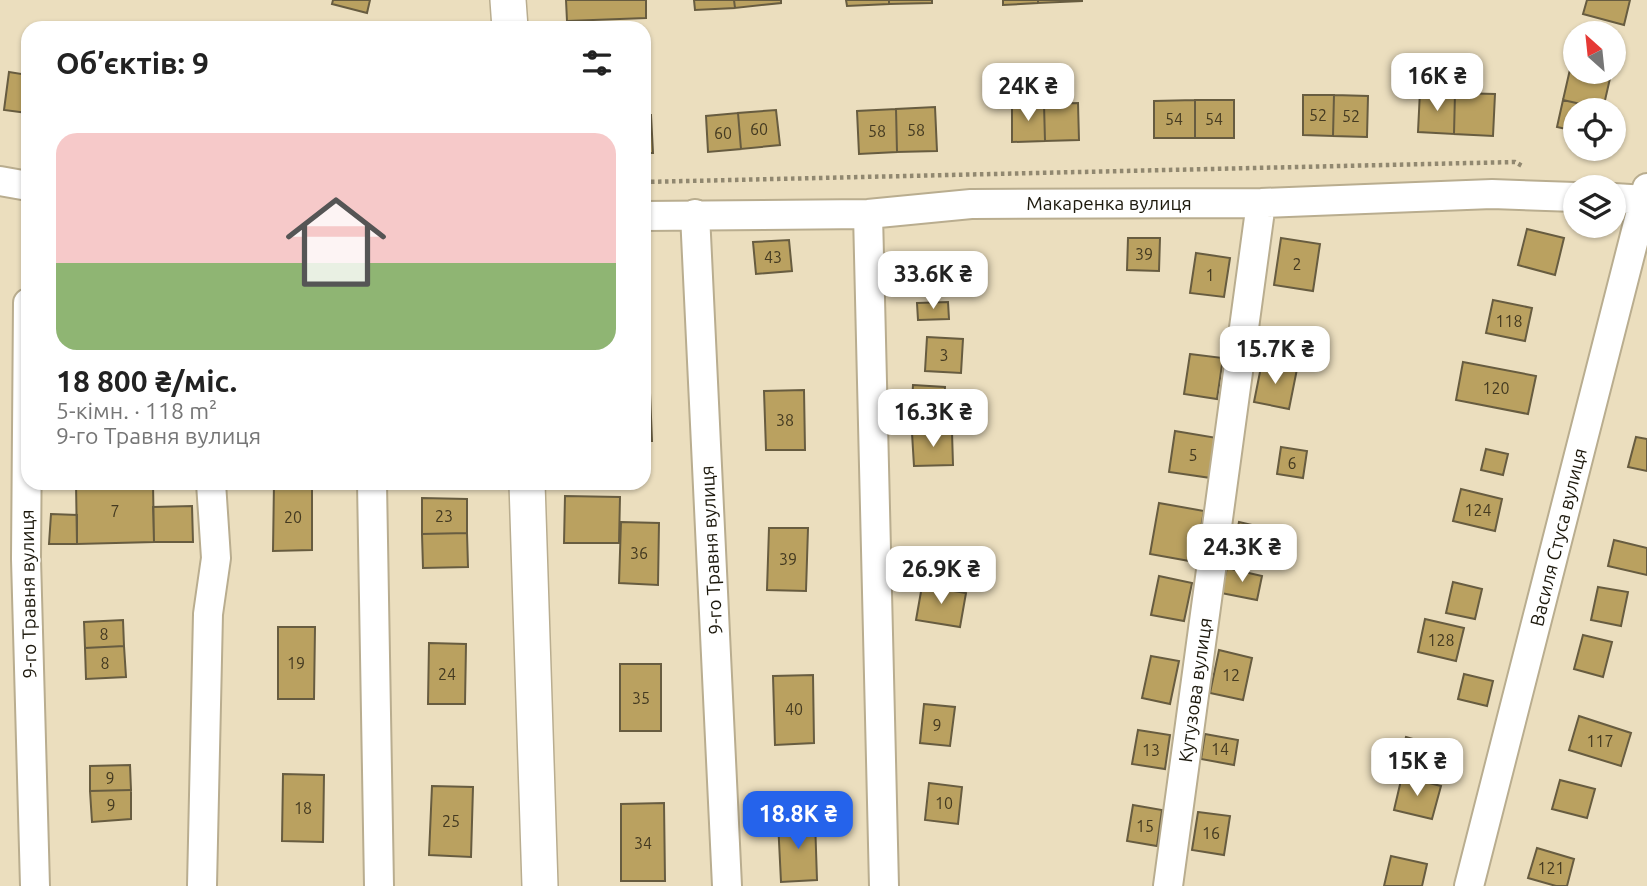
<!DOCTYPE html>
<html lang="uk">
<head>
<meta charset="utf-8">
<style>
	:root { --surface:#fff; --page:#f2f2f2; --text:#222; --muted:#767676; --accent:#2563eb }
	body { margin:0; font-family:Ubuntu,sans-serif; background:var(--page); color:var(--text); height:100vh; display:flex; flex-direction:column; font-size:26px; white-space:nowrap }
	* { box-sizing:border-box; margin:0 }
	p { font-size:23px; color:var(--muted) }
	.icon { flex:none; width:38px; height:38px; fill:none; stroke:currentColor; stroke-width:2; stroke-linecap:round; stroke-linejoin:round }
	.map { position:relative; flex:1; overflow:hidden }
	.side { position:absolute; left:21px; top:21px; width:630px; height:469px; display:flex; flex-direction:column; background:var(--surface); border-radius:21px; box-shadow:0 2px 5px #0004 }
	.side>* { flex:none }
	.needle { width:46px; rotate:333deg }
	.buttons { position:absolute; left:1563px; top:21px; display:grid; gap:14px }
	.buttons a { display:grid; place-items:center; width:63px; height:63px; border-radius:50%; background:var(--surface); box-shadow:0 2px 5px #0004; font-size:35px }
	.price { position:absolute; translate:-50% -60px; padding:0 16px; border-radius:14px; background:#fff; color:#222; font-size:23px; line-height:46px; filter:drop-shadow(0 2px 4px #0008) }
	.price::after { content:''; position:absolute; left:50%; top:42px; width:21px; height:16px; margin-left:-10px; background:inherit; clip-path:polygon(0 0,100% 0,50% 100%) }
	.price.current { background:var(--accent); color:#fff }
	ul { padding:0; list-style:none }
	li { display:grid; align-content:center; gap:14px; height:371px; padding:0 35px }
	li span { display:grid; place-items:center; height:217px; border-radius:21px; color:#555 }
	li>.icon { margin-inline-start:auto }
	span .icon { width:126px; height:126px; fill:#fffc; stroke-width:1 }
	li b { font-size:30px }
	h2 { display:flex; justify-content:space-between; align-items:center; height:84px; padding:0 35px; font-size:30px }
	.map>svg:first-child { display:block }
	.building { fill:#baa160; stroke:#675c40; stroke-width:2 }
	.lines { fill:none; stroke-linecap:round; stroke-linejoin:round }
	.minor-casing { stroke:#b9ad8f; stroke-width:32 }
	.major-casing { stroke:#b9ad8f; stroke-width:38 }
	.path { stroke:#918870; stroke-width:4.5; stroke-dasharray:3.5 3.5; stroke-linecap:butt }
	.minor { stroke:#fff; stroke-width:28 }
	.major { stroke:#fff; stroke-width:35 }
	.labels { text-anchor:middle; stroke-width:5; stroke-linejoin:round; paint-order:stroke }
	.number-label { font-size:16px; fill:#443a21 }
	.street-label { font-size:19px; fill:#1c180c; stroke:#fff }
</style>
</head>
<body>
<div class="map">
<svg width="1647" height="886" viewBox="0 0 1647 886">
	<rect width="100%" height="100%" fill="#ebdebe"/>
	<path class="building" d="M333 0H370L367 13 332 4Z
		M566 0H646V18L567 21Z
		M694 0H734L735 8 695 10Z
		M734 0H781V3L735 8Z
		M846 0H889V4L847 6Z
		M889 0H932V3L889 4Z
		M1003 0H1038V3L1003 5Z
		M1038 0H1082V1L1038 3Z
		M1587 0H1630L1624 25 1583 14Z
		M1571 65 1575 66V72L1611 74 1603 109 1563 100Z
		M9 72 28 75V113L4 110Z
		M1420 91 1455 93 1454 134 1418 132Z
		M1455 93 1495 94 1493 136 1454 134Z
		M1303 95H1334L1333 136 1303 135Z
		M1334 95 1368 96 1367 137 1333 136Z
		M1195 100H1234V138H1195Z
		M1195 100V138H1154V101Z
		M1563 100 1603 109V110H1575V131L1557 127Z
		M1078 103 1079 140 1045 141 1044 104Z
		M1044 104 1045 141 1012 142V105Z
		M935 107 937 151 897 152 896 109Z
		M896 109 897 152 859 154 857 111Z
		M776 110 780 145 741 149 738 113Z
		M738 113 741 149 708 152 706 116Z
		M644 115H651L653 153H644Z
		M1527 229 1564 238 1555 275 1518 265Z
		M1128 238H1160L1159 271 1127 270Z
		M1281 238 1320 244 1313 291 1274 285Z
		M789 240 792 271 756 274 753 242Z
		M1196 253 1230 258 1224 297 1190 293Z
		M915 256 944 258 942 287 913 285Z
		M1493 300 1532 308 1525 341 1486 333Z
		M948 302 949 319 918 320 917 303Z
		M927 337 963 339 961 373 925 371Z
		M1190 354 1223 358 1217 399 1184 394Z
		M1262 362 1297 369 1289 409 1254 402Z
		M1463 362 1536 376 1528 414 1456 400Z
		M644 369H649L652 441H644Z
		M913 385 945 387 943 424 911 423Z
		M804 390 805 450H766L764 391Z
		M1175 431 1217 438 1211 478 1169 472Z
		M952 432 953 465 914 466 912 433Z
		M1636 437 1647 439V471L1628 467Z
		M1281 447 1307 451 1303 478 1277 474Z
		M1486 449 1508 454 1503 475 1481 470Z
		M76 483H153L154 542 77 544Z
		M274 483 312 484V550L273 551Z
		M1461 489 1502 499 1495 531 1453 521Z
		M565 496 620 497 619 543H564Z
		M422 498 467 499V533L422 534Z
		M1159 503 1204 511 1195 562 1150 554Z
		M192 506 193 542H154L153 507Z
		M51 514 77 515V544H49Z
		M621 522 659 523 658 585 619 583Z
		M1239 522 1269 529 1263 557 1233 550Z
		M769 528H808L806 591 767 590Z
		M467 533 468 567 423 568 422 534Z
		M1614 540 1647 548V575L1608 566Z
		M1227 568 1262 576 1257 600 1221 593Z
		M1159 576 1192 583 1184 621 1151 615Z
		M1453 582 1482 589 1475 619 1446 613Z
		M922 586 966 593 960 627 916 620Z
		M1598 587 1628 592 1621 626 1591 620Z
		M1425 619 1464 628 1456 661 1418 652Z
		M123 620 124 646 85 648 84 622Z
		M278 627H315L314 699H278Z
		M1583 635 1612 642 1603 677 1574 669Z
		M429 643 466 644 465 704H428Z
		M124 646 126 677 86 679 85 648Z
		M1219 650 1252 658 1243 700 1210 693Z
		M1151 656 1179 661 1170 704 1142 698Z
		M620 664H661V731H620Z
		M1464 674 1493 681 1487 706 1458 699Z
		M813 675 814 743 775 745 773 676Z
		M924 704 955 707 950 746 920 743Z
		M1579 716 1631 733 1621 766 1569 750Z
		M1138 730 1170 735 1165 769 1132 764Z
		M1205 734 1238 740 1234 765 1201 759Z
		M1406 737 1447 749 1438 778 1398 766Z
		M130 765 131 790 90 791V766Z
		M283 774 324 775 323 842 282 841Z
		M1402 776 1441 786 1432 819 1394 810Z
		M1560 780 1595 789 1587 818 1552 809Z
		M929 783 962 787 958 824 925 820Z
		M432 786 473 787 471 857 429 855Z
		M131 790V819L92 822 90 791Z
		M664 803 665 881H621V804Z
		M1133 805 1162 810 1157 846 1127 841Z
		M1198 812 1230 816 1224 855 1192 850Z
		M815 820 817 880 781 882 778 821Z
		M1537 848 1574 859 1567 886H1556L1528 878Z
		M1391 856 1427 864 1422 886H1384Z"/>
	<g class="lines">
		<defs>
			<path id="minor" d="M0 181 28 186
				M1614 198 1647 200
				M695 214 727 886
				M868 214 884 886
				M644 216 868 214 971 204 1261 203 1492 194 1575 197
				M28 303 26 559 35 886
				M372 483 379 886
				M202 886 208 614 216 558 211 483
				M1168 886 1261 203
				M1469 886 1647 188"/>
			<path id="major" d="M508 0 510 28
				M527 483 540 886"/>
		</defs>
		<use href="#minor" class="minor-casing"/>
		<use href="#major" class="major-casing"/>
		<path class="path" d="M644 182 1515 162 1524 167"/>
		<use href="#minor" class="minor"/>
		<use href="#major" class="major"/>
	</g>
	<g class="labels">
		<g class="number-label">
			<text x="1318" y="121">52</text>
			<text x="1351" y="122">52</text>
			<text x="1174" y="125">54</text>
			<text x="1214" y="125">54</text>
			<text x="759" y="135">60</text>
			<text x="916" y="136">58</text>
			<text x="877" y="137">58</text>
			<text x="723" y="139">60</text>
			<text x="1144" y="260">39</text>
			<text x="773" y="263">43</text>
			<text x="1297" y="270">2</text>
			<text x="1210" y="281">1</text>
			<text x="1509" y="327">118</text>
			<text x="944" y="361">3</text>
			<text x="1496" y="394">120</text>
			<text x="785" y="426">38</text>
			<text x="1193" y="461">5</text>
			<text x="1292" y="469">6</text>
			<text x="1478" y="516">124</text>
			<text x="115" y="517">7</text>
			<text x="444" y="522">23</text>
			<text x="293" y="523">20</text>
			<text x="639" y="559">36</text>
			<text x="788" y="565">39</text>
			<text x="104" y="640">8</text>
			<text x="1441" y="646">128</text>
			<text x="105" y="669">8</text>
			<text x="296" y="669">19</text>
			<text x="447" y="680">24</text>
			<text x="1231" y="681">12</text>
			<text x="641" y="704">35</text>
			<text x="794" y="715">40</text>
			<text x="937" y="731">9</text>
			<text x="1600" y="747">117</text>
			<text x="1220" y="755">14</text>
			<text x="1151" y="756">13</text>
			<text x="110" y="784">9</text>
			<text x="944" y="809">10</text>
			<text x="111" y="811">9</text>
			<text x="303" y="814">18</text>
			<text x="451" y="827">25</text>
			<text x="1145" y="832">15</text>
			<text x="1211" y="839">16</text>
			<text x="643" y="849">34</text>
			<text x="1551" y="874">121</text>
		</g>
		<g class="street-label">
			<text x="1109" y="210">Макаренка вулиця</text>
			<text transform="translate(1558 537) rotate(-76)" y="7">Василя Стуса вулиця</text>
			<text transform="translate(711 550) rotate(-93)" y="7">9-го Травня вулиця</text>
			<text transform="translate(28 594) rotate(-91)" y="7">9-го Травня вулиця</text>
			<text transform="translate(1195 690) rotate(-82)" y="7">Кутузова вулиця</text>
		</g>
	</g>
</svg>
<div class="buttons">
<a><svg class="needle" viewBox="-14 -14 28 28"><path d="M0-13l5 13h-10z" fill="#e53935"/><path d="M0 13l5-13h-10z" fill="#767676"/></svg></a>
<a><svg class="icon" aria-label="locate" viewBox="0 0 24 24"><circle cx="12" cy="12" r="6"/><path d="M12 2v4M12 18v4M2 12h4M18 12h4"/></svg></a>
<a><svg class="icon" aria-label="layers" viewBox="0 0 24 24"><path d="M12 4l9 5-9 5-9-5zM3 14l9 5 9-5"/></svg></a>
</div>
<b class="price" style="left:1437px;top:113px">16K ₴</b>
<b class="price" style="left:1028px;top:123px">24K ₴</b>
<b class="price" style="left:933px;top:311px">33.6K ₴</b>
<b class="price" style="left:1275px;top:386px">15.7K ₴</b>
<b class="price" style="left:933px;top:449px">16.3K ₴</b>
<b class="price" style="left:1242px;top:584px">24.3K ₴</b>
<b class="price" style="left:941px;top:606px">26.9K ₴</b>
<b class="price" style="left:1417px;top:798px">15K ₴</b>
<b class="price current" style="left:798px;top:851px">18.8K ₴</b>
<section class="side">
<h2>Об’єктів: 9<svg class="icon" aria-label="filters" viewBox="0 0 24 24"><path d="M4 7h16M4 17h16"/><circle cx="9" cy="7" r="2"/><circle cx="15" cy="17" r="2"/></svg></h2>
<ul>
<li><span style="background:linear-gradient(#f6c9c9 60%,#8fb573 0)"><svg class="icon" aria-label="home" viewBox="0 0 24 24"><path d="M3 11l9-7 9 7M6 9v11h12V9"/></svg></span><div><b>18 800 ₴/міс.</b><p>5-кімн. · 118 m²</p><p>9-го Травня вулиця</p></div></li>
</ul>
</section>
</div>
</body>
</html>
